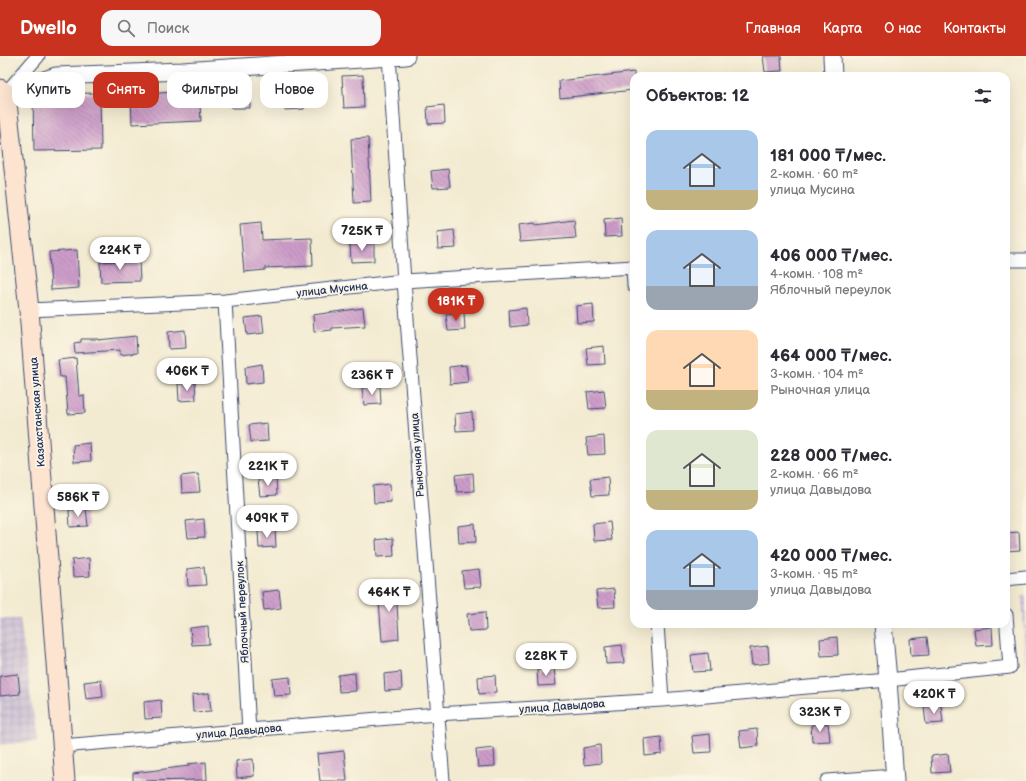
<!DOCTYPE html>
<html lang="ru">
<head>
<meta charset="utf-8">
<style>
	:root { --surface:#fff; --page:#f7f7f7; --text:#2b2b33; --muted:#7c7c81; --accent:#c8321e }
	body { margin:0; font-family:"Balsamiq Sans",sans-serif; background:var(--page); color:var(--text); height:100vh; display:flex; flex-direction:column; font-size:15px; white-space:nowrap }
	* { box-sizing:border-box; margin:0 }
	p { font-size:13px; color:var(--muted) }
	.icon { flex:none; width:22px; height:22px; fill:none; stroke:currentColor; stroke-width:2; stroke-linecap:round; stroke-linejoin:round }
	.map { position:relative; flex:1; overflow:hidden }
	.sheet { position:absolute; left:630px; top:16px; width:380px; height:556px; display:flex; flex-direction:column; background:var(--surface); border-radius:12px; box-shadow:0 4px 16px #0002 }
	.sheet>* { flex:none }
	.guide { position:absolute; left:12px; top:16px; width:380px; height:36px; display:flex; gap:8px }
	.price { position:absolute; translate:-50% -34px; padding:0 9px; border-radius:14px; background:#fff; color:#222; font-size:13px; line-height:26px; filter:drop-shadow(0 1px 2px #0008) }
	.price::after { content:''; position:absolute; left:50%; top:24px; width:12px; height:9px; margin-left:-6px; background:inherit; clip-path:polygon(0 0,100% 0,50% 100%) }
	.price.active { background:var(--accent); color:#fff }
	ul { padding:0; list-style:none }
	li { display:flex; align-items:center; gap:12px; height:100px; padding:0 16px }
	li span { display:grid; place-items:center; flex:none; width:112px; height:80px; border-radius:12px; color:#555 }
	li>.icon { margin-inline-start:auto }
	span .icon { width:48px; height:48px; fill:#fffc; stroke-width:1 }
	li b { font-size:17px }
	h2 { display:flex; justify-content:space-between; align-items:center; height:48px; padding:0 16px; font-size:17px }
	.tag { padding:0 14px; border-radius:12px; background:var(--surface); box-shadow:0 4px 16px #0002; font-size:14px; line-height:36px }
	.tag.active { background:var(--accent); color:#fff }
	header { display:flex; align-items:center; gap:24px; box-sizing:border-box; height:56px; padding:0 20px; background:var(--accent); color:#fff }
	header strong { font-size:19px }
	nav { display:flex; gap:22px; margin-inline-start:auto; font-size:14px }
	.search { width:280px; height:36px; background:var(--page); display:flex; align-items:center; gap:10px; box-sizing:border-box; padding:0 14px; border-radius:12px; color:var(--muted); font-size:15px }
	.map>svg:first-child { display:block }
	.industrial { fill:url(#industrial-grid) }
	.building { fill:url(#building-back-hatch) }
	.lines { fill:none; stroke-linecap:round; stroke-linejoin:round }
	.minor-casing { stroke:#3b4b6f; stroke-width:15 }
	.tertiary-casing { stroke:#3b4b6f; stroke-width:19 }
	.secondary-casing { stroke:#3b4b6f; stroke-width:21 }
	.minor { stroke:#fff; stroke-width:13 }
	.tertiary { stroke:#fff; stroke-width:17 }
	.secondary { stroke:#fde4d1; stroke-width:19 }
	.labels { text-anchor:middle; stroke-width:3.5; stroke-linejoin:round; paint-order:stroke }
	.street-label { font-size:11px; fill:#1b2f5e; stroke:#fcf5e5 }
</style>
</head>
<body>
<header>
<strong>Dwello</strong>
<div class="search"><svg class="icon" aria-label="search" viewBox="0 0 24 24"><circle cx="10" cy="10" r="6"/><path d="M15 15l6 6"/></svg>Поиск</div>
<nav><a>Главная</a><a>Карта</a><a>О нас</a><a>Контакты</a></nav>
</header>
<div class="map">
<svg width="1026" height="725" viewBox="0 0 1026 725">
	<defs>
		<pattern id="industrial-grid" width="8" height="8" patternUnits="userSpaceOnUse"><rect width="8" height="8" fill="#cbbfd4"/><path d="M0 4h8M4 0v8" fill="none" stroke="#aea4b8"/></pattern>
		<pattern id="building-back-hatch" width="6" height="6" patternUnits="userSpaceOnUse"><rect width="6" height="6" fill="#cd9dc9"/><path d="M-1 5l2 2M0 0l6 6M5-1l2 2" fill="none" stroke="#a680a6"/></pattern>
	</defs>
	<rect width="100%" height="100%" fill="#fcf5e5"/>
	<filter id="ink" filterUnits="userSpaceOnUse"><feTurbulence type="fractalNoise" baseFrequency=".025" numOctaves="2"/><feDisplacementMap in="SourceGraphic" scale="8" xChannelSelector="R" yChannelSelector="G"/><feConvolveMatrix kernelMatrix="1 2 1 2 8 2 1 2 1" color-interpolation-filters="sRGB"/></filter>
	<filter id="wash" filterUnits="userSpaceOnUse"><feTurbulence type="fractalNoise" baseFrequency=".012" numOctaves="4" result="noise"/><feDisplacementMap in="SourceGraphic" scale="16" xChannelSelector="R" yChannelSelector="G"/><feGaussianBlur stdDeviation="0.9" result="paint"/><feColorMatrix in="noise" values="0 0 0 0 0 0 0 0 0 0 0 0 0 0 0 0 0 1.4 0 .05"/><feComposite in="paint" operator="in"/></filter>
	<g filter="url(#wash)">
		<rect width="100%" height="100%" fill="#f3ebd1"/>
		<path class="industrial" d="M1022 540H1026V620Z
			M0 563H20L37 685 0 689Z"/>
		<g id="blocks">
			<path class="building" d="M763 0H781L782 15 765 16Z
				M634 16V34L560 42 559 25Z
				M363 19 364 51 344 52 342 20Z
				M302 25 304 53 284 54 282 27Z
				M249 30 250 52H232L231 31Z
				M199 32 201 65 132 68 131 39 174 36V34Z
				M100 37 101 94 34 95 33 38Z
				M444 49 445 67 428 68 427 51Z
				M368 82 371 146 354 147 351 83Z
				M448 113 450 131 433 132 431 115Z
				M621 162 622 180 605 181 604 164Z
				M574 164 576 182 520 186 518 169 535 167 536 169Z
				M261 167 262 184 312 182 313 210 265 212V214L244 216 240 169Z
				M454 174 456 192 438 193 437 176Z
				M374 187V205L351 206 350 188Z
				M77 194 79 232 51 234 49 196Z
				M139 204 140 225 101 226 100 206Z
				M593 248 594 266 577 267 576 250Z
				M363 252 365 270 332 272V274L314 276 313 259Z
				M526 252 527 269 510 271 509 254Z
				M464 256 465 274 448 275 446 258Z
				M262 260 264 277 247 279 245 262Z
				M185 274 186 292 169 293 168 276Z
				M136 280 137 297 120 299V294L75 297 74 287 81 286V283H98V284Z
				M604 290 605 308 588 309 586 292Z
				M76 302 79 340 84 339 85 357 68 358 65 321H60L58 304Z
				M262 308 263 326 246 328 245 311Z
				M466 309 468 326 450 328 449 311Z
				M195 326 196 344 179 345 178 328Z
				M380 330 381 348 364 349 362 332Z
				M604 334 606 352 589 353 587 336Z
				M472 356 473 374 456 375 455 358Z
				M267 367 268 385 251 386 249 369Z
				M604 380 605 398 588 399 586 382Z
				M90 387 91 405 74 406 73 389Z
				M473 417 474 435 457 436 455 419Z
				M198 418 200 436 182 437 181 420Z
				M276 421 277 439 260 440 258 423Z
				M608 421 609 439 592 440 590 423Z
				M390 428 391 446 374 447 373 430Z
				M86 452 88 470 70 471 69 454Z
				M204 463 205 481 188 482 186 465Z
				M610 466 612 484 594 485 593 468Z
				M475 468 476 486 459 487 458 470Z
				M275 473 276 491 259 492 258 475Z
				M1019 476 1020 494 1006 495V477Z
				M393 482 394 500 377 501 376 484Z
				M89 502 90 520 73 521 72 504Z
				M204 511 206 529 188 530 187 513Z
				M479 513 481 531 464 532 462 515Z
				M396 530 399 583 382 585 378 532Z
				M614 533 615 551 598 552 596 535Z
				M279 534 281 552 264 554 262 536Z
				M485 556 486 574 469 575 467 558Z
				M208 570 209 588 192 589 190 572Z
				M992 571 993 589 976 590 974 573Z
				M837 581 838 599 821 600 820 583Z
				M927 581 929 599 911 600 910 583Z
				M622 589 624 607 606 608 605 591Z
				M768 590 769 607 752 609 750 592Z
				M708 597 710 615 693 616 691 599Z
				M554 612 556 629 538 630 537 614Z
				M401 616 402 634 385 635 384 618Z
				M355 617 356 635 339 636 338 619Z
				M18 618 20 638 0 640V620Z
				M495 619 496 636 479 638 478 621Z
				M290 621 291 639 274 640 272 623Z
				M101 624 103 641 86 643 84 626Z
				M209 637 211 655 193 656 192 639Z
				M161 644 162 662 145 663 144 646Z
				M941 649 943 667 926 668 924 651Z
				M828 667 830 685 812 686 811 669Z
				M757 673 758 690 741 692 739 675Z
				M710 678 711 696 694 697 692 680Z
				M661 681 662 698 645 700 644 683Z
				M600 689 601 707 584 709 583 692Z
				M494 692 495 710 478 711 476 694Z
				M344 695 347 725H320L317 698Z
				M948 698 950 716 932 717 931 700Z
				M253 703 254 720 237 722 236 705Z
				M206 706 207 724 133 725V717L189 710 188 708Z"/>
		</g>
	</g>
	<g filter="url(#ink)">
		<use href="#blocks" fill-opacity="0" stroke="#3b4b6f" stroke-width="1"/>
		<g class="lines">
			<defs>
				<path id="minor" d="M389 0 404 225 443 725
					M6 37 38 0
					M1006 204H1026
					M633 211 634 230
					M225 245 249 675
					M29 254 225 245 404 225 634 211
					M1006 523 1026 521
					M657 568 662 644
					M62 690 437 658 662 644 888 624 1010 611 1006 559
					M827 725 894 720"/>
				<path id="tertiary" d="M832 0 833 20
					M6 37 56 20 182 15 406 0
					M883 568 888 624 895 725"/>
				<path id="secondary" d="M0 33 6 37 29 254 65 725"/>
			</defs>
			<use href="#minor" class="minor-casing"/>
			<use href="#tertiary" class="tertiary-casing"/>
			<use href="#secondary" class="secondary-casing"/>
			<use href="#minor" class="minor"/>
			<use href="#tertiary" class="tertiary"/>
			<use href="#secondary" class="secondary"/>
		</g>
	</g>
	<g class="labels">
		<g class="street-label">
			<text transform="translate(332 233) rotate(-6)" y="4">улица Мусина</text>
			<text transform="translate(37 356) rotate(-94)" y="4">Казахстанская улица</text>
			<text transform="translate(417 399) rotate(-94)" y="4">Рыночная улица</text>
			<text transform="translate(242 556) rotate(-93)" y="4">Яблочный переулок</text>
			<text transform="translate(562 650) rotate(-4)" y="4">улица Давыдова</text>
			<text transform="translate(239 675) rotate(-5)" y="4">улица Давыдова</text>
		</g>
	</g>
</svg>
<b class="price" style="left:362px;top:196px">725K ₸</b>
<b class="price" style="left:120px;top:215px">224K ₸</b>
<b class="price active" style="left:456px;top:266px">181K ₸</b>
<b class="price" style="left:187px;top:336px">406K ₸</b>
<b class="price" style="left:372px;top:340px">236K ₸</b>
<b class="price" style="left:268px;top:431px">221K ₸</b>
<b class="price" style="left:78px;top:462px">586K ₸</b>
<b class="price" style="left:267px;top:483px">409K ₸</b>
<b class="price" style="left:389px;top:557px">464K ₸</b>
<b class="price" style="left:546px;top:621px">228K ₸</b>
<b class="price" style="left:934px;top:659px">420K ₸</b>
<b class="price" style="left:820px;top:677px">323K ₸</b>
<div class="guide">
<a class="tag">Купить</a>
<a class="tag active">Снять</a>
<a class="tag">Фильтры</a>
<a class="tag">Новое</a>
</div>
<section class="sheet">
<h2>Объектов: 12<svg class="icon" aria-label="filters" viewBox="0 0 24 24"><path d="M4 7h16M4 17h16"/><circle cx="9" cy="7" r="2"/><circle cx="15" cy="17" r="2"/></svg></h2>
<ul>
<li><span style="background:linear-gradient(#a9c7e8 75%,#c2b280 0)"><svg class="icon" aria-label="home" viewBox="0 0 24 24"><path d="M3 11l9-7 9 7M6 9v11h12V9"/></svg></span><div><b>181 000 ₸/мес.</b><p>2-комн. · 60 m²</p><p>улица Мусина</p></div></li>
<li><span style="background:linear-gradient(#a9c7e8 70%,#9aa5b1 0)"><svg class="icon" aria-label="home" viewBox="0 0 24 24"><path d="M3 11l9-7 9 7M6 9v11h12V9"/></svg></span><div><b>406 000 ₸/мес.</b><p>4-комн. · 108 m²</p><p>Яблочный переулок</p></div></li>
<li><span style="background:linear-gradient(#ffd9b3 75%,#c2b280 0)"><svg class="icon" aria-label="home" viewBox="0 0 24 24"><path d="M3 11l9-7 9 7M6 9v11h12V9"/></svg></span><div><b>464 000 ₸/мес.</b><p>3-комн. · 104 m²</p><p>Рыночная улица</p></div></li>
<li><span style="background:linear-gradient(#dfe7d0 75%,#c2b280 0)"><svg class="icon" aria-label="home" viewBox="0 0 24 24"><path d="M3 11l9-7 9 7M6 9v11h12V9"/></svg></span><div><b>228 000 ₸/мес.</b><p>2-комн. · 66 m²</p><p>улица Давыдова</p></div></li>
<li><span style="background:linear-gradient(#a9c7e8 75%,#9aa5b1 0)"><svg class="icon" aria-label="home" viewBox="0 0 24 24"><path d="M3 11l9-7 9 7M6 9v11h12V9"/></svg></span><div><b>420 000 ₸/мес.</b><p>3-комн. · 95 m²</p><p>улица Давыдова</p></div></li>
</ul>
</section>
</div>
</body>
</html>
